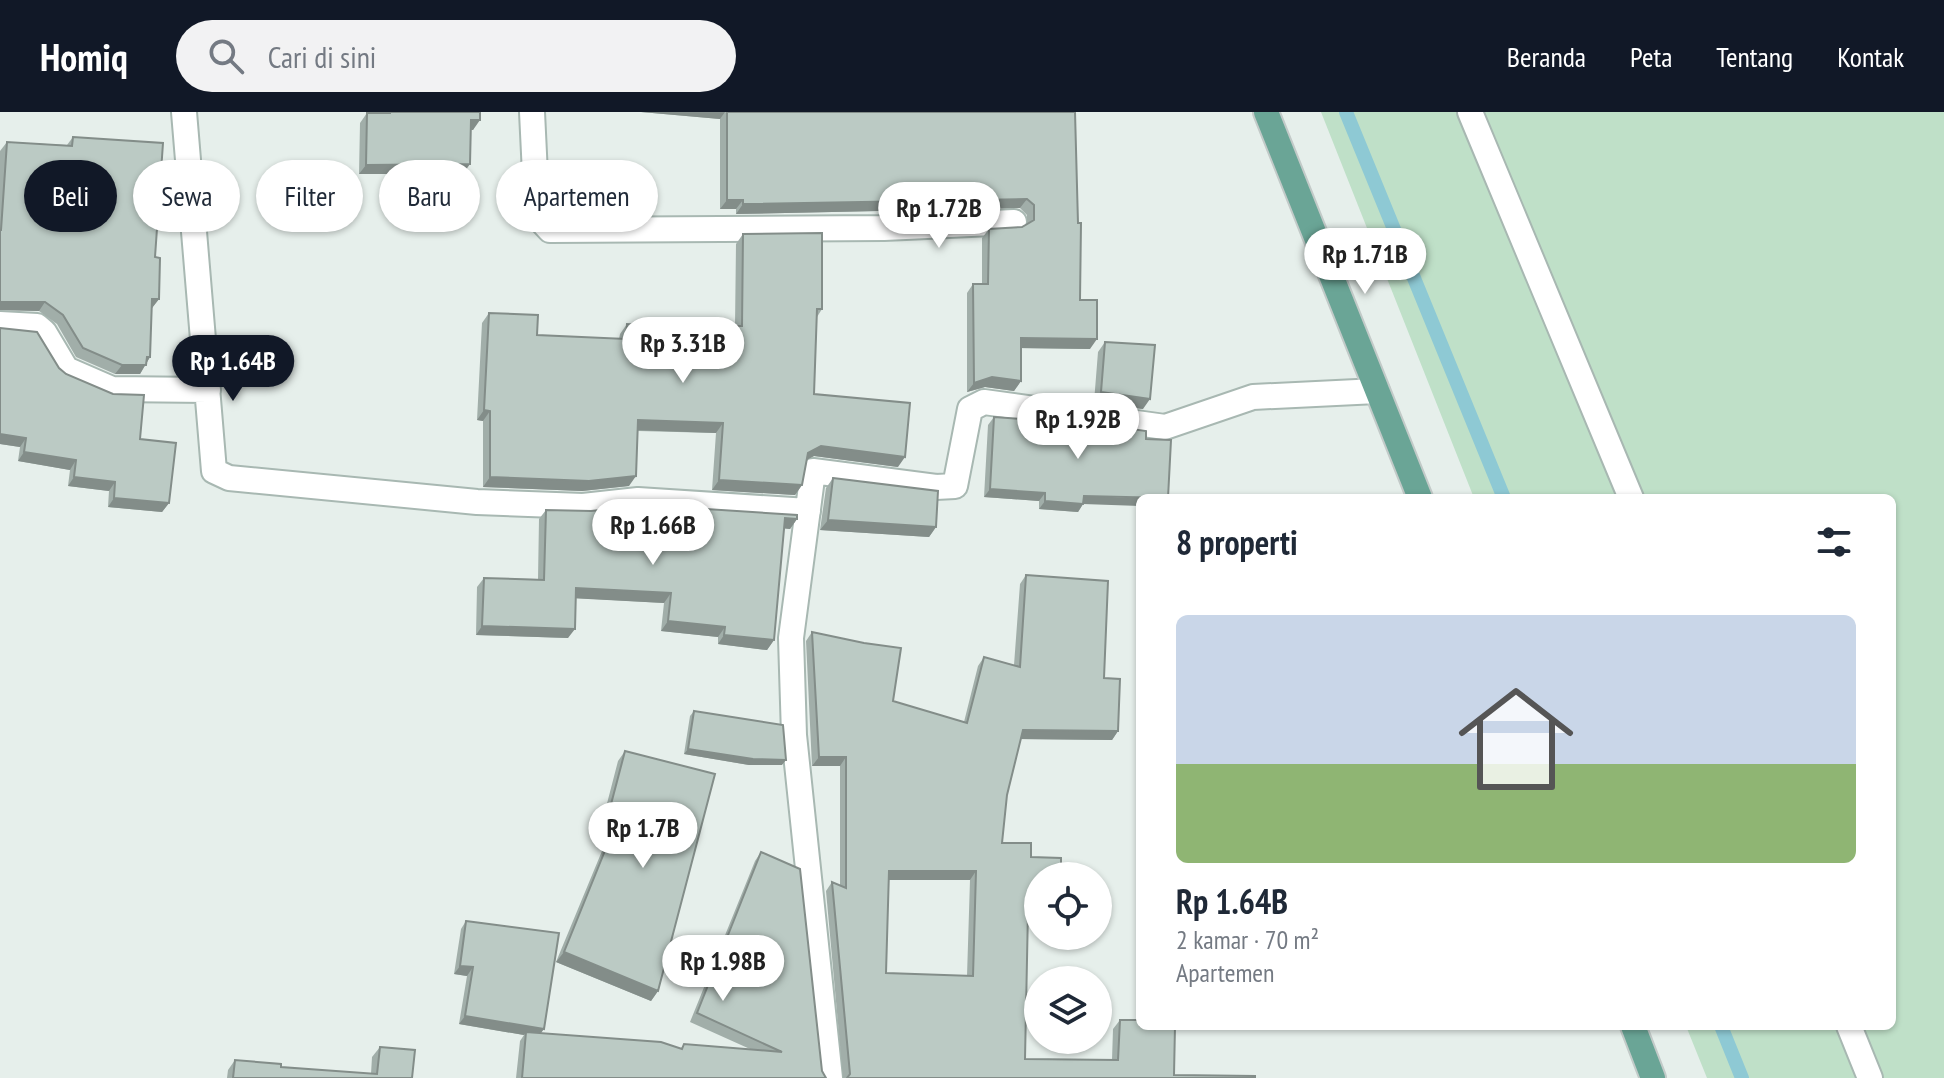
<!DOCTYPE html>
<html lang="id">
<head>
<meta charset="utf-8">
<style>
	:root { --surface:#fff; --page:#f2f2f3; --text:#1f2937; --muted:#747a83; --line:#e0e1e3; --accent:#111827 }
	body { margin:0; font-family:"PT Sans Narrow",sans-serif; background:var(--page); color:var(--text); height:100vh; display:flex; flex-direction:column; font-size:30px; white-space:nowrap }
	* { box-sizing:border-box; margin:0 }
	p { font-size:26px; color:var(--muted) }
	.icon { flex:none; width:44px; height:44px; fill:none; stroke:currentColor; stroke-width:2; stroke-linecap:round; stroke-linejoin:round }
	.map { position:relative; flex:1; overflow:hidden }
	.sheet { position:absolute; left:1136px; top:382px; width:760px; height:536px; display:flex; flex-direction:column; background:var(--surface); border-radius:12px; box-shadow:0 2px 6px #0004 }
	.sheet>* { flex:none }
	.top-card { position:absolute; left:24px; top:48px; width:760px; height:72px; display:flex; gap:16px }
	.fabs { position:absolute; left:1024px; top:750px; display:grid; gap:16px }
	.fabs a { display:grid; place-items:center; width:88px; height:88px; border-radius:50%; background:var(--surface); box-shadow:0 2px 6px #0004; font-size:40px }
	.price { position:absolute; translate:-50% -68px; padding:0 18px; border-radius:28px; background:#fff; color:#222; font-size:26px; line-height:52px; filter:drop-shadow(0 2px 4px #0008) }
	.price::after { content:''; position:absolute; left:50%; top:48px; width:24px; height:18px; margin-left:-12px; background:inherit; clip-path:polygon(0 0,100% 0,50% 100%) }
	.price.active { background:var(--accent); color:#fff }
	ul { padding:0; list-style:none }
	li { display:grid; align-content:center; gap:16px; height:424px; padding:0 40px }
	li+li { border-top:2px solid var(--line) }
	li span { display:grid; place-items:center; height:248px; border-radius:12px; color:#555 }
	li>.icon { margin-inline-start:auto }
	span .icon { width:144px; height:144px; fill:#fffc; stroke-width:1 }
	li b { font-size:34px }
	h2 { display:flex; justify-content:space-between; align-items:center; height:96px; padding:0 40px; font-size:34px }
	.chip { padding:0 28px; border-radius:36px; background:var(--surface); box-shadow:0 2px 6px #0004; font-size:28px; line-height:72px }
	.chip.active { background:var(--accent); color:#fff }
	header { display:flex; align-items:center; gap:48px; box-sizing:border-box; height:112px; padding:0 40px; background:var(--accent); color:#fff }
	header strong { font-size:38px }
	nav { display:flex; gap:44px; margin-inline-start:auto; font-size:28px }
	.search { width:560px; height:72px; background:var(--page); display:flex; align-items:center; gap:20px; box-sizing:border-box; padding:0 28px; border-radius:44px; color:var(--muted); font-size:30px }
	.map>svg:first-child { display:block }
	.green { fill:#bfe0c8 }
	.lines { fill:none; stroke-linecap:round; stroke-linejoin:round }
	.stream { stroke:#8ec9d4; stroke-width:14 }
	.minor-casing { stroke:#a8b8b2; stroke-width:28 }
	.major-casing { stroke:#c2cac8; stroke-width:28 }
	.minor { stroke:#fff; stroke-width:24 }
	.major { stroke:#6aa596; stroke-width:24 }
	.wall { fill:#a1aea9; fill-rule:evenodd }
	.shaded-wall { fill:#838d89 }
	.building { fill:#bbcac4; stroke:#838d89; stroke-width:2; fill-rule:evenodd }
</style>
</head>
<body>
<header>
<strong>Homiq</strong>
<div class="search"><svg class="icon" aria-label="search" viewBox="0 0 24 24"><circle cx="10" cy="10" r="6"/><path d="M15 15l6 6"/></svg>Cari di sini</div>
<nav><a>Beranda</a><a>Peta</a><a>Tentang</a><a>Kontak</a></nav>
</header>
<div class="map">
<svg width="1944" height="966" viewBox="0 0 1944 966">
	<rect width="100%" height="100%" fill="#e6efeb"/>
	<path class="green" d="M1321 0H1944V966H1707L1686 914H1892V386H1474Z"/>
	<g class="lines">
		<path class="stream" d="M1346 0 1504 386
			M1721 914 1742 966"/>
		<defs>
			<path id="minor" d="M184 0 214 359 229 366 477 390 583 394 638 388 808 399
				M532 0 537 104 550 118 884 116 1014 110
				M1470 0 1631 386
				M0 212 37 214 44 220 66 257 112 277 208 278
				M1849 914 1870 966
				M830 966 794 623 791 526 813 359 936 375 955 374 970 297 984 290 1165 315 1253 285 1377 279"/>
			<path id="major" d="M1266 0 1420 386
				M1633 914 1653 966"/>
		</defs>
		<use href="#minor" class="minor-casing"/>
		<use href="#major" class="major-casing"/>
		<use href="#minor" class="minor"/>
		<use href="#major" class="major"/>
	</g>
	<path class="wall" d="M384 0H480L473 18 470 17 463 62H359L360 11 367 1H384Z
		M641 0H1075L1080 188 1090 237 1021 236V269L1014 279 985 275 967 280V181L973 172H982V126L989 117 1022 115 1027 112V103L1020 96 736 102V97H720V7Z
		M73 25 155 145 159 187 152 196 150 245 140 262H115L76 245 57 212 39 199 0 198V39L7 30 67 33Z
		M743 122 822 197 817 205 814 282 898 355 814 344 806 348 802 373 795 383 712 378 716 321 638 319 629 374 582 379 483 375V309L477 308 482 211 489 201 537 223 619 227 620 222 627 212 704 217 707 214H735L736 132Z
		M0 216 59 256 140 327 169 391 162 400 108 395 109 379 68 374 70 358 18 349 20 335 0 332Z
		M1105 230 1143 297 1094 290 1098 240Z
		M994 305 1083 392 1078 400 1039 397V389L984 385 988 313Z
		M833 366 936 415 929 425 820 418 826 376Z
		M546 398 797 407 790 417 784 416 774 528 767 538 718 532V525L661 519 664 491 576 486 568 526 476 523 477 475 484 466 538 467 539 407Z
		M1026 463 1104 566 1118 619 1112 628 1021 627 1007 683 1002 731 1031 745 1038 807H1028L1025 947 1112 948 1113 917 1120 908 1174 963 1255 966H843L826 779 832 770 840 774V654H812L806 529 812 520 893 589 964 610 978 554 984 545 1014 553 1020 472ZM888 768H970L967 864 886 861Z
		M694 599 782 653H749L684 642 690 604Z
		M625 639 658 879 651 889 556 850 614 710 603 707 618 649Z
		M761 740 822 959 826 966H516L520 929 524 923 459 912 467 864 454 862 461 817 466 809 541 921 681 937 684 932 750 937 690 910 755 749Z
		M380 935 412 966H227L228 958 235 948 281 955 371 962 372 945Z"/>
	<path class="shaded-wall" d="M641 0H725L720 7Z
		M471 8H480L473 18 464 17Z
		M470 52 463 62H359L366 53Z
		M1027 87 1020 96 736 102 743 92Z
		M727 88H743L736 97H720Z
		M152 187H159L152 196H146Z
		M0 190H45L39 199 0 198Z
		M1021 226 1097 227 1090 237 1014 236Z
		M147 245H150L140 262H115L122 253Z
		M992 265 1021 269 1014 279 985 275 967 280 974 271Z
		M1101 280 1150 287 1143 297 1094 290Z
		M484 298 490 299 483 309 477 308Z
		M638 308 723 311 716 321 631 318Z
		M0 322 26 326 20 335 0 332Z
		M821 334 905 345 898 355 814 344 801 351 808 341Z
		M24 340 76 348 70 358 18 349Z
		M636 364 629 374 582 379 483 375 490 365Z
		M74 365 115 370 109 379 68 374Z
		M719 368 802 373 795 383 712 378Z
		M990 377 1045 381 1039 389 984 385Z
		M1084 384 1140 386V394L1083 392 1078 400 1039 397 1045 389Z
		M114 386 169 391 162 400 108 395Z
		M785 406 797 407 790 417 779 416Z
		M828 408 936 415 929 425 820 418Z
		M576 476 671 481 664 491 569 486Z
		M668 509 725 515 718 525 661 519Z
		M482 514 575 517 568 526 476 523Z
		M724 523 774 528 767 538 718 532Z
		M1023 618 1118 619 1112 628 1017 627Z
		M688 637 786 648 782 653H749L684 642Z
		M819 645H846L840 654H812Z
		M610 696 621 699 614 710 603 707Z
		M889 759H976L970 768H882Z
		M1028 798H1038V807H1021Z
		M564 840 658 879 651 889 556 850Z
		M460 854 473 855 467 864 454 862Z
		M465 904 544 917 538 925 526 920 524 923 459 912Z"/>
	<path class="building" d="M390 0H480V8H471L470 52 366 53 367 1H390Z
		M727 0H1075L1078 111H1081L1080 188H1097V227L1021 226V269L992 265 974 271 973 172H988L989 117 1022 115 1034 108V93L1027 87 743 92V88H727Z
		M73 25 163 31 155 145 160 146 159 187H152L150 245H147L146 253H122L83 236 63 203 45 190H0V118H1L7 30 72 34Z
		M822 121V197H817L814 282 910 291 905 345 821 334 808 341 802 373 719 368 723 311 638 308 636 364 589 369 490 365V299L484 298 489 201 538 203 537 223 626 227 627 212 706 217 707 214H742L743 122Z
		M0 216 37 220 59 256 66 262 113 282 144 283 140 327 176 331 169 391 114 386 115 370 74 365 76 348 24 340 26 326 0 322Z
		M1105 230 1155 233 1150 287 1101 280Z
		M994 305 1097 312 1146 319V327L1171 328 1168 386 1084 384 1083 392 1045 389V381L990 377Z
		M833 366 938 379 936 415 828 408Z
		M645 393 797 403V407L785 406 774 528 724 523 725 515 668 509 671 481 576 476 575 517 482 514 484 466 544 468 546 398 591 399Z
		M1026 463 1108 469 1104 566 1120 567 1118 619 1023 618 1007 683 1002 731H1031V745L1061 746V764H1038V798H1028L1025 947 1118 948 1120 908H1140V914H1175L1174 963 1255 964V966H847L850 962 832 770 846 776V645H819L812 520 864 531 901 536 893 589 967 611 984 545 1020 555ZM889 759H976L973 864 886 861Z
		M694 599 783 613 786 648 753 647 688 637Z
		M625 639 715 662 658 879 564 840 621 699 610 696Z
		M761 740 800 757 822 959 826 966H522L526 920 661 930 682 937 684 932 782 940 697 901Z
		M466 809 559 821 544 917 465 904 473 855 460 854Z
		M380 935 415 938 412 966H233L235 948 281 952V955L377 962Z"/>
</svg>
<div class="fabs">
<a><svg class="icon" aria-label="locate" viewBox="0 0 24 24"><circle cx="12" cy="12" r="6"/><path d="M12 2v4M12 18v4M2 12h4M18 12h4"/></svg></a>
<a><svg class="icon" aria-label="layers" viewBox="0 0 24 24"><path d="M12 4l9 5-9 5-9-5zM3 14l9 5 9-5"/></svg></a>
</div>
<b class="price" style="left:939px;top:138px">Rp 1.72B</b>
<b class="price" style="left:1365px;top:184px">Rp 1.71B</b>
<b class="price" style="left:683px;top:273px">Rp 3.31B</b>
<b class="price active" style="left:233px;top:291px">Rp 1.64B</b>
<b class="price" style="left:1078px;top:349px">Rp 1.92B</b>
<b class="price" style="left:653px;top:455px">Rp 1.66B</b>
<b class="price" style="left:643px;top:758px">Rp 1.7B</b>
<b class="price" style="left:723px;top:891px">Rp 1.98B</b>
<div class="top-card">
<a class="chip active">Beli</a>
<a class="chip">Sewa</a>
<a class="chip">Filter</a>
<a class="chip">Baru</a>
<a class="chip">Apartemen</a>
</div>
<section class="sheet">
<h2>8 properti<svg class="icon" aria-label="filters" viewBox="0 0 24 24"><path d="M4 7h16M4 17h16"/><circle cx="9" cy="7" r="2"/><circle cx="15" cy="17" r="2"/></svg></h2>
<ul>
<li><span style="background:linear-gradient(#c9d6e8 60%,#8fb573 0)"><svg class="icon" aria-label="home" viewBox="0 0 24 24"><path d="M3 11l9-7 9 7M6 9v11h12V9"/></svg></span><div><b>Rp 1.64B</b><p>2 kamar · 70 m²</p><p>Apartemen</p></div></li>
</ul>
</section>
</div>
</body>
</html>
